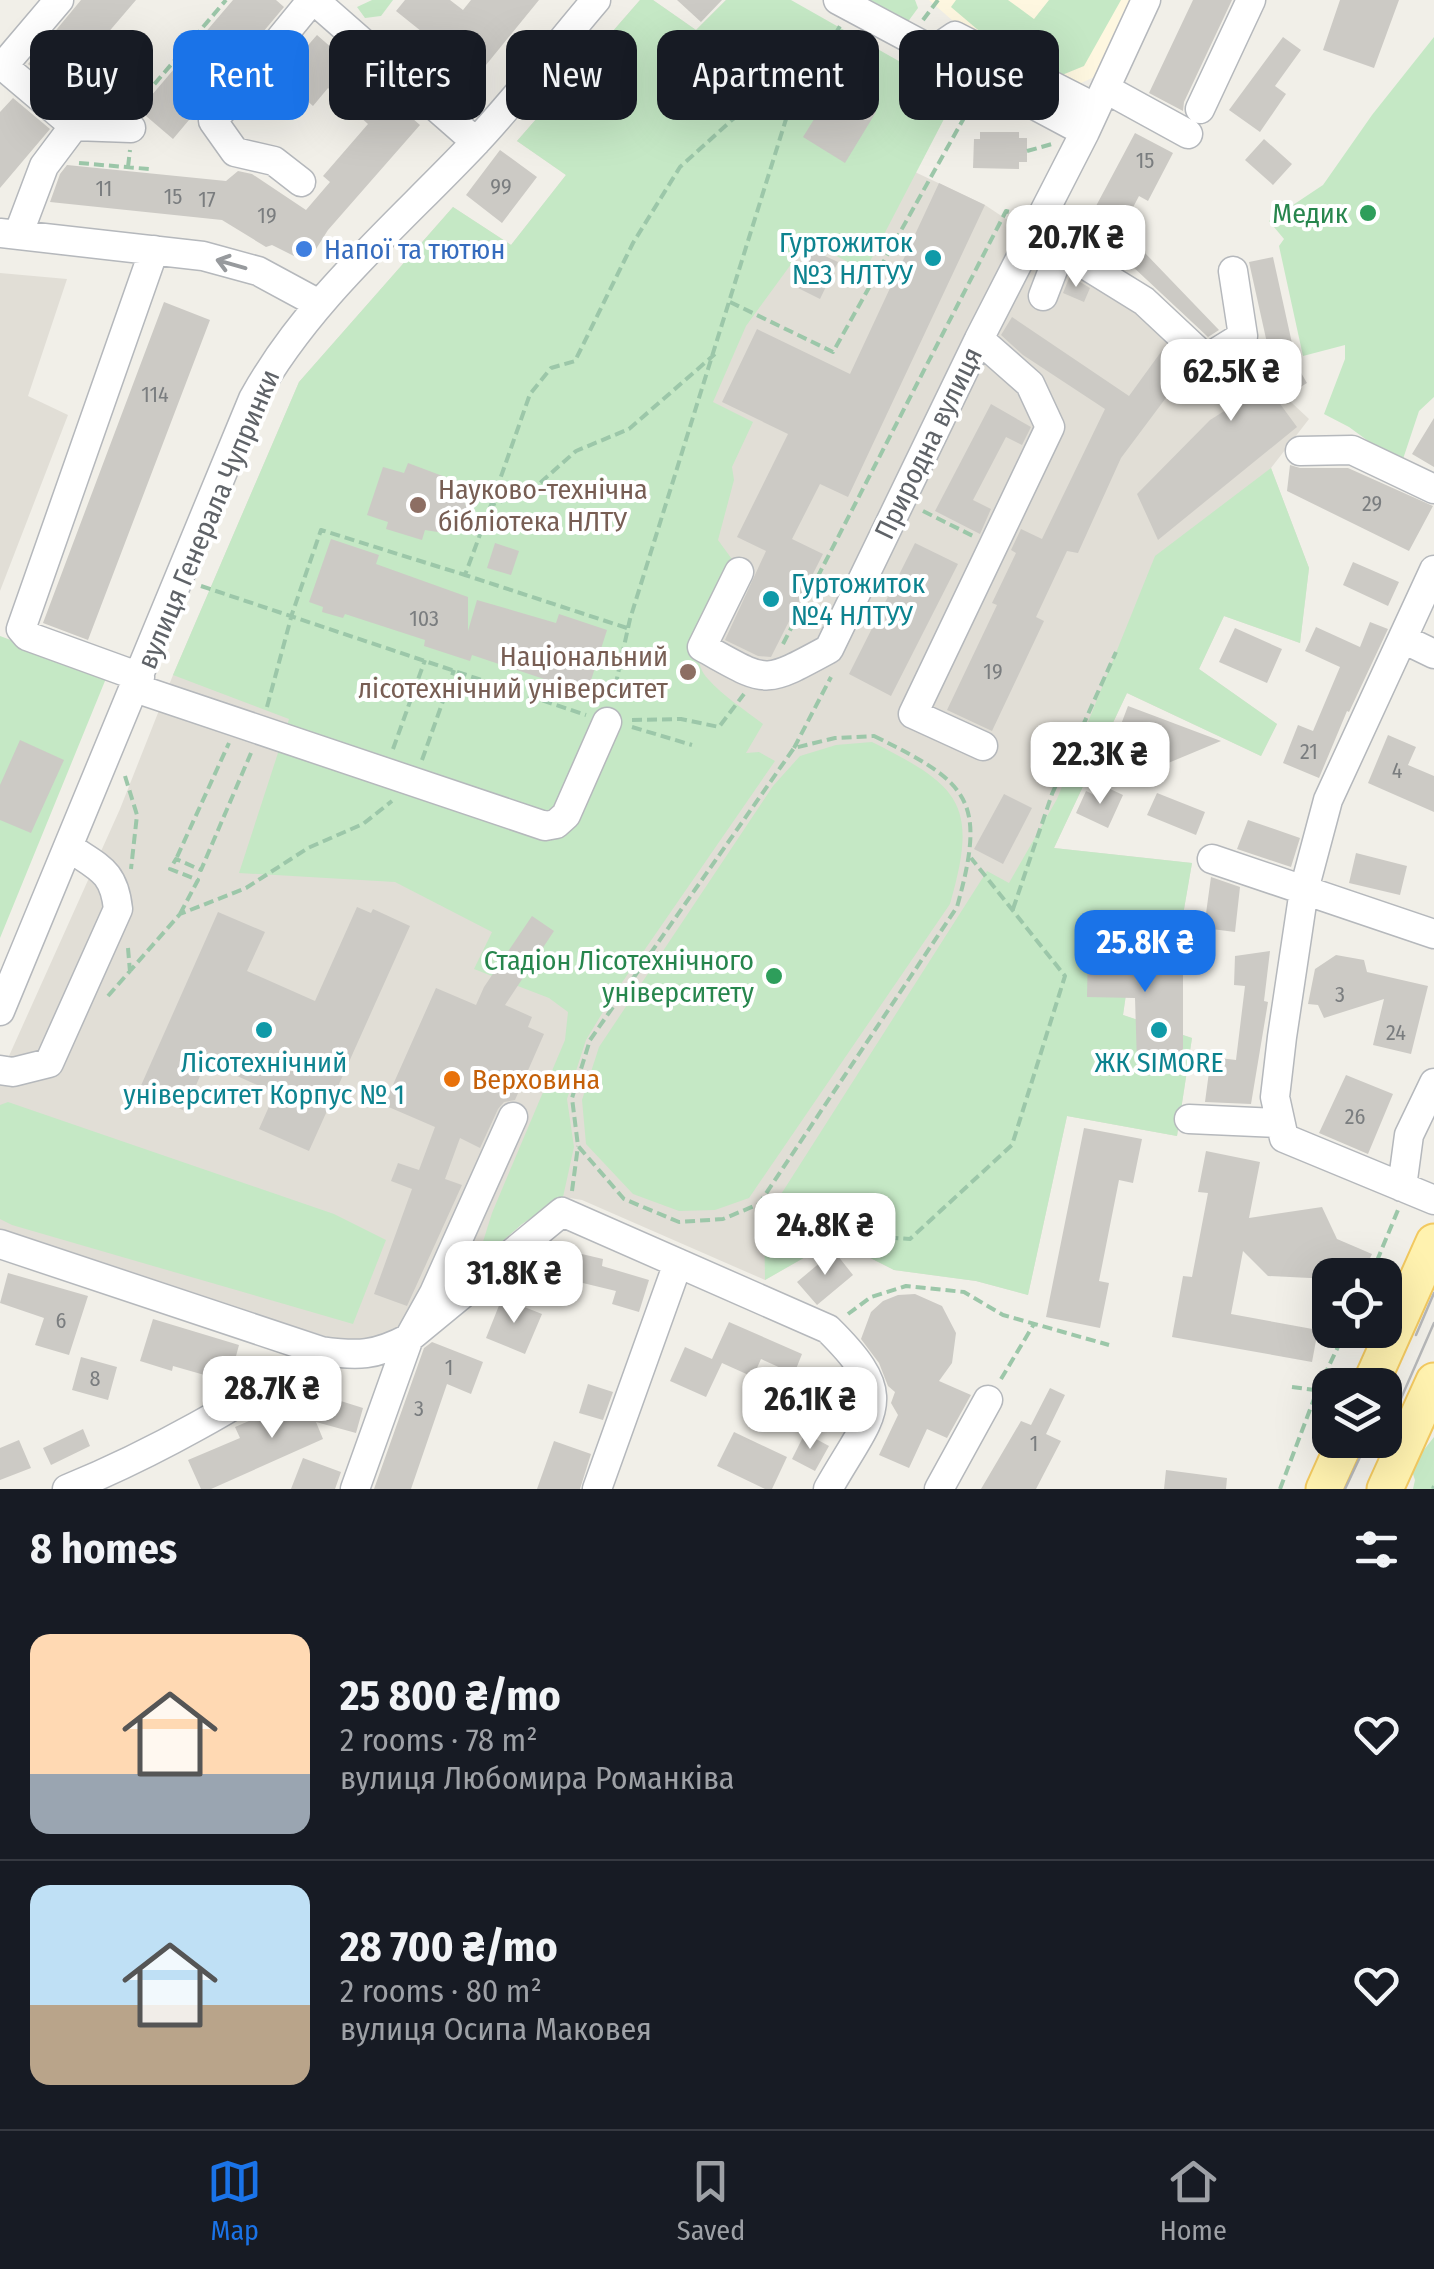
<!DOCTYPE html>
<html lang="en">
<head>
<meta charset="utf-8">
<style>
	:root { --surface:#171b24; --page:#20242c; --text:#f1f3f6; --muted:#9ea1a6; --line:#363941; --accent:#1a73e8 }
	body { margin:0; font-family:"Fira Sans Condensed",sans-serif; background:var(--page); color:var(--text); height:100vh; display:flex; flex-direction:column; font-size:38px; white-space:nowrap }
	* { box-sizing:border-box; margin:0 }
	p { font-size:32px; color:var(--muted) }
	.icon { flex:none; width:55px; height:55px; fill:none; stroke:currentColor; stroke-width:2; stroke-linecap:round; stroke-linejoin:round }
	.map { position:relative; height:1489px; overflow:hidden }
	.details { display:flex; flex-direction:column; background:var(--surface); flex:1 }
	.details>* { flex:none }
	.top-card { position:absolute; left:30px; top:30px; width:1375px; height:90px; display:flex; gap:20px }
	.tools { position:absolute; left:1312px; top:1258px; display:grid; gap:20px }
	.tools a { display:grid; place-items:center; width:90px; height:90px; border-radius:20px; background:var(--surface); box-shadow:0 10px 40px #0002; font-size:50px }
	.price { position:absolute; translate:-50% -85px; padding:0 22px; border-radius:20px; background:#fff; color:#222; font-size:32px; line-height:65px; filter:drop-shadow(0 2px 5px #0008) }
	.price::after { content:''; position:absolute; left:50%; top:60px; width:30px; height:22px; margin-left:-15px; background:inherit; clip-path:polygon(0 0,100% 0,50% 100%) }
	.price.on { background:var(--accent); color:#fff }
	ul { padding:0; list-style:none }
	li { display:flex; align-items:center; gap:30px; height:250px; padding:0 30px }
	li+li { border-top:2px solid var(--line) }
	li span { display:grid; place-items:center; flex:none; width:280px; height:200px; border-radius:20px; color:#555 }
	li>.icon { margin-inline-start:auto }
	span .icon { width:120px; height:120px; fill:#fffc; stroke-width:1 }
	li b { font-size:42px }
	h2 { display:flex; justify-content:space-between; align-items:center; height:120px; padding:0 30px; font-size:42px }
	.tag { padding:0 35px; border-radius:20px; background:var(--surface); box-shadow:0 10px 40px #0002; font-size:35px; line-height:90px }
	.tag.on { background:var(--accent); color:#fff }
	.tab-bar { display:flex; justify-content:space-around; align-items:center; height:140px; border-top:2px solid var(--line); background:var(--surface); font-size:28px; color:var(--muted) }
	.tab-bar a { display:grid; justify-items:center; gap:5px }
	.tab-bar .on { color:var(--accent) }
	.map>svg:first-child { display:block }
	.commercial { fill:#fef7e0 }
	.education { fill:#e1ded6 }
	.green { fill:#c5e8c5 }
	.building { fill:#cccac5 }
	.lines { fill:none; stroke-linecap:round; stroke-linejoin:round }
	.minor-casing { stroke:#b5b8bc; stroke-width:31 }
	.major-casing { stroke:#f2c960; stroke-width:39 }
	.path { stroke:#9cc7a9; stroke-width:4; stroke-dasharray:10 5; stroke-linecap:butt }
	.minor { stroke:#fff; stroke-width:28 }
	.major { stroke:#fff2af; stroke-width:35 }
	.tram { stroke:#b6b7b8; stroke-width:2.5 }
	.oneway { stroke:#979a9d }
	.leisure-dot { fill:#2e9e5b; stroke:#fff; stroke-width:4 }
	.shop-dot { fill:#3f7fe0; stroke:#fff; stroke-width:4 }
	.culture-dot { fill:#0f9aa8; stroke:#fff; stroke-width:4 }
	.education-dot { fill:#8d6e63; stroke:#fff; stroke-width:4 }
	.food-dot { fill:#e8710a; stroke:#fff; stroke-width:4 }
	.labels { text-anchor:middle; stroke-width:8; stroke-linejoin:round; paint-order:stroke }
	.number-label { font-size:22px; fill:#7a7d7f }
	.leisure-label { font-size:28px; fill:#27864d; stroke:#fff; text-anchor:end }
	.culture-label { font-size:28px; fill:#0d838f; stroke:#fff }
	.shop-label { font-size:28px; fill:#366cbe; stroke:#fff; text-anchor:start }
	.street-label { font-size:28px; fill:#5f6368; stroke:#fff }
	.education-label { font-size:28px; fill:#785e54; stroke:#fff; text-anchor:start }
	.food-label { font-size:28px; fill:#c56008; stroke:#fff; text-anchor:start }
</style>
</head>
<body>
<div class="map">
<svg width="1434" height="1489" viewBox="0 0 1434 1489">
	<rect width="100%" height="100%" fill="#f1efe8"/>
	<path class="commercial" d="M929 0H1137L1101 74 1072 87 968 34Z"/>
	<path class="education" d="M640 0H653L696 30 726 0 917 173 985 205 1137 306 1206 366 1252 360 1254 367 1309 419 1271 468 1309 568 1300 643 1224 616 1199 669 1277 724 1261 756 1127 693 1054 848 1192 863 1179 938 1183 947 1133 946 1123 1015 1192 1038 1177 1136 1067 1116 1028 1295 976 1281 894 1270 835 1240 765 1280 582 1200 563 1197 522 1224 399 1332 350 1344 0 1234V1076L120 809 173 675 299 382 453 207 511 245 566 175 517 141Z
		M0 273 67 279 28 396 68 415 0 591Z"/>
	<path class="green" d="M372 0H393L381 16 365 18 357 7Z
		M640 0H653L696 30 726 0H791L957 94 865 271 808 241 746 326 713 402 753 422 732 467 734 480 718 540 734 562C720 591 680 650 708 679 723 696 745 710 763 724L746 753 759 752 775 761 612 997 586 1040 567 1099 574 1147 563 1197 522 1224 476 1264 492 1213 565 1040 568 1012 549 998 474 969 492 932 395 882 239 873 289 719 173 675 299 382 453 207 511 245 566 175 517 141Z
		M853 0H915L918 8 904 27Z
		M956 0H1008L1034 19 1049 0H1121L1084 66 1062 75 984 35 951 7Z
		M1434 37V397L1419 411 1401 465 1349 427 1324 414 1345 359V345L1303 356 1279 246 1284 239 1269 221 1323 185 1372 115Z
		M1271 468 1309 568 1300 643 1224 616 1199 669 1277 724 1261 756 1127 693 1054 848 1192 863 1179 938 1183 947 1133 946 1123 1015 1192 1038 1177 1136 1067 1116 1028 1295 976 1281 894 1270 835 1240 765 1280 764 1221 987 871 1009 883 1057 799 1155 556Z
		M0 636 107 676 0 938Z
		M872 742C960 786 979 804 950 904L749 1198 715 1210 679 1211 633 1194 586 1144 582 1100 599 1047 773 786 800 756 836 745Z
		M8 1102 334 1214 386 1240 353 1324 12 1225 0 1219V1105Z
		M1434 1437V1489H1413L1415 1480 1412 1471 1416 1460Z"/>
	<path class="building" d="M81 0H136L59 90 28 64Z
		M233 0H276L284 7 173 139 139 110Z
		M405 0H450L463 10 471 0H539L477 76 396 11Z
		M677 0H722L701 22Z
		M1193 0H1232L1184 102 1183 111 1149 93Z
		M1340 0H1399L1374 68 1323 50Z
		M317 35 420 125 328 230 311 257 294 256 272 245 266 247 222 220 50 202 60 174 67 165 226 181 238 171 252 174 306 210 330 182 323 176 368 124 328 88 313 106 280 77Z
		M1283 37 1301 50 1275 86 1286 94 1260 132 1229 110Z
		M834 87 876 112 845 163 803 137Z
		M13 98 50 129 0 188V112Z
		M980 132H1019V138H1027V162H1019V169L973 168 974 139H980Z
		M1135 133 1173 153 1148 201 1139 196 1109 253 1080 236Z
		M1264 139 1292 164 1273 185 1245 160Z
		M500 150 537 177 502 223 466 195Z
		M939 183 985 205 848 497 820 484 792 539 823 554 771 657 758 656 725 640 766 551 737 537 788 434 722 402 757 329 850 374Z
		M812 250 838 262 820 299 794 286Z
		M1144 252 1219 330 1208 337 1131 265Z
		M1273 257 1297 366 1307 383 1278 401 1297 427 1158 540 1137 494 1210 420 1275 379 1249 262Z
		M1070 276 1090 288 1084 302 1063 293Z
		M164 302 210 320 88 640 43 623Z
		M1012 317 1129 396 1166 345 1189 367 1121 458 1078 553 1067 551 1036 617 1044 621 992 731 947 710 997 605 992 603 1016 553 1011 550 1021 529 1042 539 1105 409 1023 355 1001 335Z
		M991 404 1031 427 1022 445 1006 437 973 500 991 509 980 534 935 511Z
		M1434 418V467L1412 454Z
		M408 463 448 478 445 484 464 500 468 510V521L461 529 450 534 425 530 422 540 386 529 388 522 367 515 383 467 404 473Z
		M1290 465 1300 468H1348L1433 506 1409 551 1287 491Z
		M331 539 379 555 376 564 468 597V631L477 600 556 623 559 614 607 630 587 693 573 688 571 695 551 688 553 682 472 655 470 661 424 646 425 640 345 614 343 618 322 612 323 607 309 602Z
		M495 543 519 551 511 575 487 568Z
		M915 543 958 564 891 696 849 674Z
		M1353 562 1399 582 1388 606 1343 585Z
		M1370 622 1388 629 1349 712 1347 711 1319 778 1283 763 1298 725 1313 731 1340 667 1305 651 1316 627 1360 647Z
		M1235 628 1282 649 1267 683 1219 662Z
		M1128 706 1221 741 1161 766 1112 748Z
		M1388 735 1416 747 1408 765 1434 776V812L1368 783Z
		M20 740 64 760 31 833 0 820V785Z
		M1108 788 1123 795 1108 828 1076 813 1086 791 1103 799Z
		M1157 793 1205 812 1196 835 1147 815Z
		M1004 794 1032 808 1003 864 974 849Z
		M1248 820 1300 838 1291 867 1237 849Z
		M1356 853 1407 866 1400 895 1349 883Z
		M1211 877 1240 887 1235 932 1204 928Z
		M357 907 371 913 373 909 410 926 309 1151 259 1129 275 1093 206 1062 185 1111 139 1090 218 912 265 932 247 971 315 1001Z
		M532 916 554 931 505 1005 532 1017 528 1027 544 1034 515 1100 504 1102 498 1109 480 1148 460 1138 445 1179 462 1185 407 1306 374 1294 412 1189 391 1181 398 1163 419 1170 435 1127 384 1105 436 988 476 1005 484 987Z
		M1183 947V1063H1137L1135 998 1087 997 1088 948Z
		M1270 951 1264 1001 1268 1002 1251 1104 1205 1102 1211 1057 1236 1060 1245 986 1234 985 1235 956Z
		M1336 955 1364 960 1367 972 1428 986 1411 1054 1373 1045 1384 999 1324 1018 1318 1005 1308 1004 1315 969Z
		M1346 1075 1393 1094 1368 1154 1319 1133Z
		M1084 1128 1142 1139 1133 1183 1119 1180 1099 1281 1109 1283 1100 1328 1046 1317Z
		M1206 1151 1260 1162 1249 1218 1322 1207 1337 1239 1372 1254 1362 1275H1330V1279L1268 1276 1243 1251 1231 1314 1318 1330 1312 1362 1172 1337 1183 1276 1192 1277 1208 1193 1198 1192Z
		M569 1251 603 1259 602 1266 649 1280 639 1312 612 1304 616 1291 562 1278Z
		M834 1251 853 1275 817 1305 797 1282Z
		M8 1273 88 1296 69 1355 35 1345 44 1318 0 1303Z
		M915 1294 942 1306 956 1333 952 1363 939 1381 971 1395 947 1438 927 1429 909 1468 879 1455 898 1415 891 1403 895 1392 888 1386 879 1363 861 1339 871 1312 883 1301 898 1295Z
		M502 1298 542 1314 525 1354 486 1338Z
		M153 1319 239 1345 229 1382 173 1366 172 1371 140 1361Z
		M729 1322 802 1354 794 1374 761 1359 753 1377 722 1363 706 1397 670 1381 685 1347 712 1359Z
		M432 1342 483 1362 471 1394 447 1384 411 1489H374L424 1348Z
		M81 1357 117 1367 108 1400 72 1390Z
		M809 1373 840 1387 828 1414 797 1401Z
		M588 1384 613 1392 603 1420 579 1413Z
		M1050 1388 1065 1395 1046 1434 1061 1441 1036 1489H981L1021 1421 1031 1425Z
		M328 1397 363 1408 356 1433 316 1422 323 1439 211 1489H201L188 1460 240 1438 235 1427 256 1418 257 1421 297 1403 301 1413 326 1402Z
		M83 1429 90 1446 51 1465 43 1448Z
		M734 1432 787 1457 772 1489H765L717 1466Z
		M805 1433 829 1446 815 1471 792 1459Z
		M19 1440 31 1468 0 1480V1448Z
		M554 1441 591 1454 580 1489H537Z
		M303 1458 341 1472 335 1489H291Z
		M1166 1470 1227 1478 1226 1489H1164Z"/>
	<g class="lines">
		<defs>
			<path id="minor" d="M59 0 3 66 74 126
				M314 0 476 142
				M838 0 1085 132
				M933 51 955 36 1096 108
				M1106 89 1188 134
				M1200 109 1251 0
				M301 182 274 161 235 152 213 121 312 0
				M0 233 203 256 258 271 319 304
				M1034 233 1144 301 1206 359 1243 336 1233 271
				M18 235 44 166 74 126 131 128
				M1043 296 1061 249
				M979 339 1030 384 1050 427 913 714 983 746
				M1195 386 1237 374
				M1300 451 1352 450 1434 489
				M1434 570 1328 800 1304 890 1282 1037 1275 1097 1284 1138 1434 1200
				M739 572 702 647C768 683 761 686 829 649L979 339 1085 132 1146 0
				M1403 639 1434 654
				M140 677 27 636 21 629 154 250
				M135 688 545 826 556 824 566 815 607 722
				M1212 859 1434 934
				M0 1011 253 399C307 301 396 226 472 146 516 100 555 48 596 0
				M0 1070 13 1072 49 1063 118 909C114 871 99 868 70 848
				M1189 1119 1279 1123
				M1402 1187 1409 1135 1434 1083
				M0 1244 321 1351C358 1356 375 1356 409 1338L562 1212 828 1329C900 1400 872 1411 828 1489
				M67 1489C158 1452 239 1404 321 1351
				M355 1489 409 1338 434 1293 513 1117
				M597 1489 678 1263
				M939 1489 988 1400"/>
			<path id="major" d="M1370 1385 1434 1242
				M1324 1489 1346 1440
				M1385 1489 1434 1381"/>
		</defs>
		<use href="#minor" class="minor-casing"/>
		<use href="#major" class="major-casing"/>
		<path class="path" d="M923 20 938 0
			M135 107 226 0
			M1027 151 1052 144
			M79 163 149 169
			M128 167 130 150
			M730 302 833 352 974 100
			M491 505 530 394 551 368 575 361 633 243 680 167 733 119 762 99 806 83
			M923 511 973 536
			M201 586 586 715
			M627 628 465 575 491 505 531 491 576 451 629 429 715 354
			M783 644 1006 211 1014 213
			M612 701 630 619 787 116 840 26
			M267 707 292 614 321 530 465 575
			M632 720 681 719 719 727 744 694
			M632 727 692 745
			M874 736C970 783 987 800 957 907L759 1204 723 1219 679 1222 624 1199 578 1146 572 1098 590 1040 794 748 835 738Z
			M794 748 831 677
			M393 749 425 660
			M422 760 454 670
			M125 776 137 815 131 869
			M177 857 229 743
			M1013 909 1052 794 1116 652
			M180 914 198 880 170 869 176 859 201 870 251 753
			M128 948 130 972
			M108 996 180 914 246 888 308 848 363 824 392 801
			M572 1191 578 1146
			M759 1204 837 1234 910 1239 1012 1145 1065 976 971 858
			M1371 1275 1398 1210
			M848 1314 871 1297 906 1286 964 1292 1003 1315 1109 1345
			M1001 1379 1034 1324
			M1292 1387 1330 1392
			M1280 1489 1317 1391 1346 1330
			M1433 1489 1434 1486"/>
		<use href="#minor" class="minor"/>
		<use href="#major" class="major"/>
		<path class="tram" d="M1416 1335 1434 1293
			M1385 1435 1434 1323
			M1345 1489 1368 1440"/>
	</g>
	<defs><path id="oneway-shaft" d="M-6 0H5M1.5-3L5.5 0L1.5 3" fill="none" stroke-width="1.6" stroke-linecap="round" stroke-linejoin="round" transform="scale(2.5)"/></defs>
	<use class="oneway" href="#oneway-shaft" transform="translate(231 264) rotate(-164)"/>
	<g class="leisure-dot">
		<circle cx="1368" cy="213" r="10"/>
		<circle cx="774" cy="976" r="10"/>
	</g>
	<circle class="shop-dot" cx="304" cy="249" r="10"/>
	<g class="culture-dot">
		<circle cx="933" cy="258" r="10"/>
		<circle cx="771" cy="599" r="10"/>
		<circle cx="264" cy="1030" r="10"/>
		<circle cx="1159" cy="1030" r="10"/>
	</g>
	<g class="education-dot">
		<circle cx="418" cy="505" r="10"/>
		<circle cx="688" cy="672" r="10"/>
	</g>
	<circle class="food-dot" cx="452" cy="1079" r="10"/>
	<g class="labels">
		<g class="number-label">
			<text x="1145" y="168">15</text>
			<text x="501" y="194">99</text>
			<text x="104" y="196">11</text>
			<text x="173" y="204">15</text>
			<text x="207" y="207">17</text>
			<text x="267" y="223">19</text>
			<text x="155" y="402">114</text>
			<text x="1372" y="511">29</text>
			<text x="424" y="626">103</text>
			<text x="993" y="679">19</text>
			<text x="1309" y="759">21</text>
			<text x="1397" y="778">4</text>
			<text x="1340" y="1002">3</text>
			<text x="1396" y="1040">24</text>
			<text x="1355" y="1124">26</text>
			<text x="61" y="1328">6</text>
			<text x="449" y="1375">1</text>
			<text x="95" y="1386">8</text>
			<text x="419" y="1416">3</text>
			<text x="1034" y="1451">1</text>
		</g>
		<g class="leisure-label">
			<text x="1348" y="223">Медик</text>
			<text x="754" y="970">Стадіон Лісотехнічного<tspan x="754" dy="32">університету</tspan></text>
		</g>
		<g class="culture-label">
			<text x="913" y="252" text-anchor="end">Гуртожиток<tspan x="913" dy="32">№3 НЛТУУ</tspan></text>
			<text x="791" y="593" text-anchor="start">Гуртожиток<tspan x="791" dy="32">№4 НЛТУУ</tspan></text>
			<text x="264" y="1072">Лісотехнічний<tspan x="264" dy="32">університет Корпус № 1</tspan></text>
			<text x="1159" y="1072">ЖК SIMORE</text>
		</g>
		<g class="shop-label">
			<text x="324" y="259">Напої та тютюн</text>
		</g>
		<g class="street-label">
			<text transform="translate(928 443) rotate(-64)" y="10">Природна вулиця</text>
			<text transform="translate(208 519) rotate(-67)" y="10">вулиця Генерала Чупринки</text>
		</g>
		<g class="education-label">
			<text x="438" y="499">Науково-технічна<tspan x="438" dy="32">бібліотека НЛТУ</tspan></text>
			<text x="668" y="666" text-anchor="end">Національний<tspan x="668" dy="32">лісотехнічний університет</tspan></text>
		</g>
		<g class="food-label">
			<text x="472" y="1089">Верховина</text>
		</g>
	</g>
</svg>
<div class="tools">
<a><svg class="icon" aria-label="locate" viewBox="0 0 24 24"><circle cx="12" cy="12" r="6"/><path d="M12 2v4M12 18v4M2 12h4M18 12h4"/></svg></a>
<a><svg class="icon" aria-label="layers" viewBox="0 0 24 24"><path d="M12 4l9 5-9 5-9-5zM3 14l9 5 9-5"/></svg></a>
</div>
<b class="price" style="left:1076px;top:290px">20.7K ₴</b>
<b class="price" style="left:1231px;top:424px">62.5K ₴</b>
<b class="price" style="left:1100px;top:807px">22.3K ₴</b>
<b class="price on" style="left:1145px;top:995px">25.8K ₴</b>
<b class="price" style="left:825px;top:1278px">24.8K ₴</b>
<b class="price" style="left:514px;top:1326px">31.8K ₴</b>
<b class="price" style="left:272px;top:1441px">28.7K ₴</b>
<b class="price" style="left:810px;top:1452px">26.1K ₴</b>
<div class="top-card">
<a class="tag">Buy</a>
<a class="tag on">Rent</a>
<a class="tag">Filters</a>
<a class="tag">New</a>
<a class="tag">Apartment</a>
<a class="tag">House</a>
</div>
</div>
<section class="details">
<h2>8 homes<svg class="icon" aria-label="filters" viewBox="0 0 24 24"><path d="M4 7h16M4 17h16"/><circle cx="9" cy="7" r="2"/><circle cx="15" cy="17" r="2"/></svg></h2>
<ul>
<li><span style="background:linear-gradient(#ffd9b3 70%,#9aa5b1 0)"><svg class="icon" aria-label="home" viewBox="0 0 24 24"><path d="M3 11l9-7 9 7M6 9v11h12V9"/></svg></span><div><b>25 800 ₴/mo</b><p>2 rooms · 78 m²</p><p>вулиця Любомира Романківа</p></div><svg class="icon" aria-label="heart" viewBox="0 0 24 24"><path d="M12 20l-8-8c-3-5 5-10 8-4 3-6 11-1 8 4z"/></svg></li>
<li><span style="background:linear-gradient(#bfe0f5 60%,#b9a48a 0)"><svg class="icon" aria-label="home" viewBox="0 0 24 24"><path d="M3 11l9-7 9 7M6 9v11h12V9"/></svg></span><div><b>28 700 ₴/mo</b><p>2 rooms · 80 m²</p><p>вулиця Осипа Маковея</p></div><svg class="icon" aria-label="heart" viewBox="0 0 24 24"><path d="M12 20l-8-8c-3-5 5-10 8-4 3-6 11-1 8 4z"/></svg></li>
</ul>
</section>
<nav class="tab-bar">
<a class="on"><svg class="icon" aria-label="map" viewBox="0 0 24 24"><path d="M3 6l6-2 6 2 6-2v14l-6 2-6-2-6 2zM9 4v14M15 6v14"/></svg>Map</a>
<a><svg class="icon" aria-label="saved" viewBox="0 0 24 24"><path d="M7 4h10v16l-5-4-5 4z"/></svg>Saved</a>
<a><svg class="icon" aria-label="home" viewBox="0 0 24 24"><path d="M3 11l9-7 9 7M6 9v11h12V9"/></svg>Home</a>
</nav>
</body>
</html>
